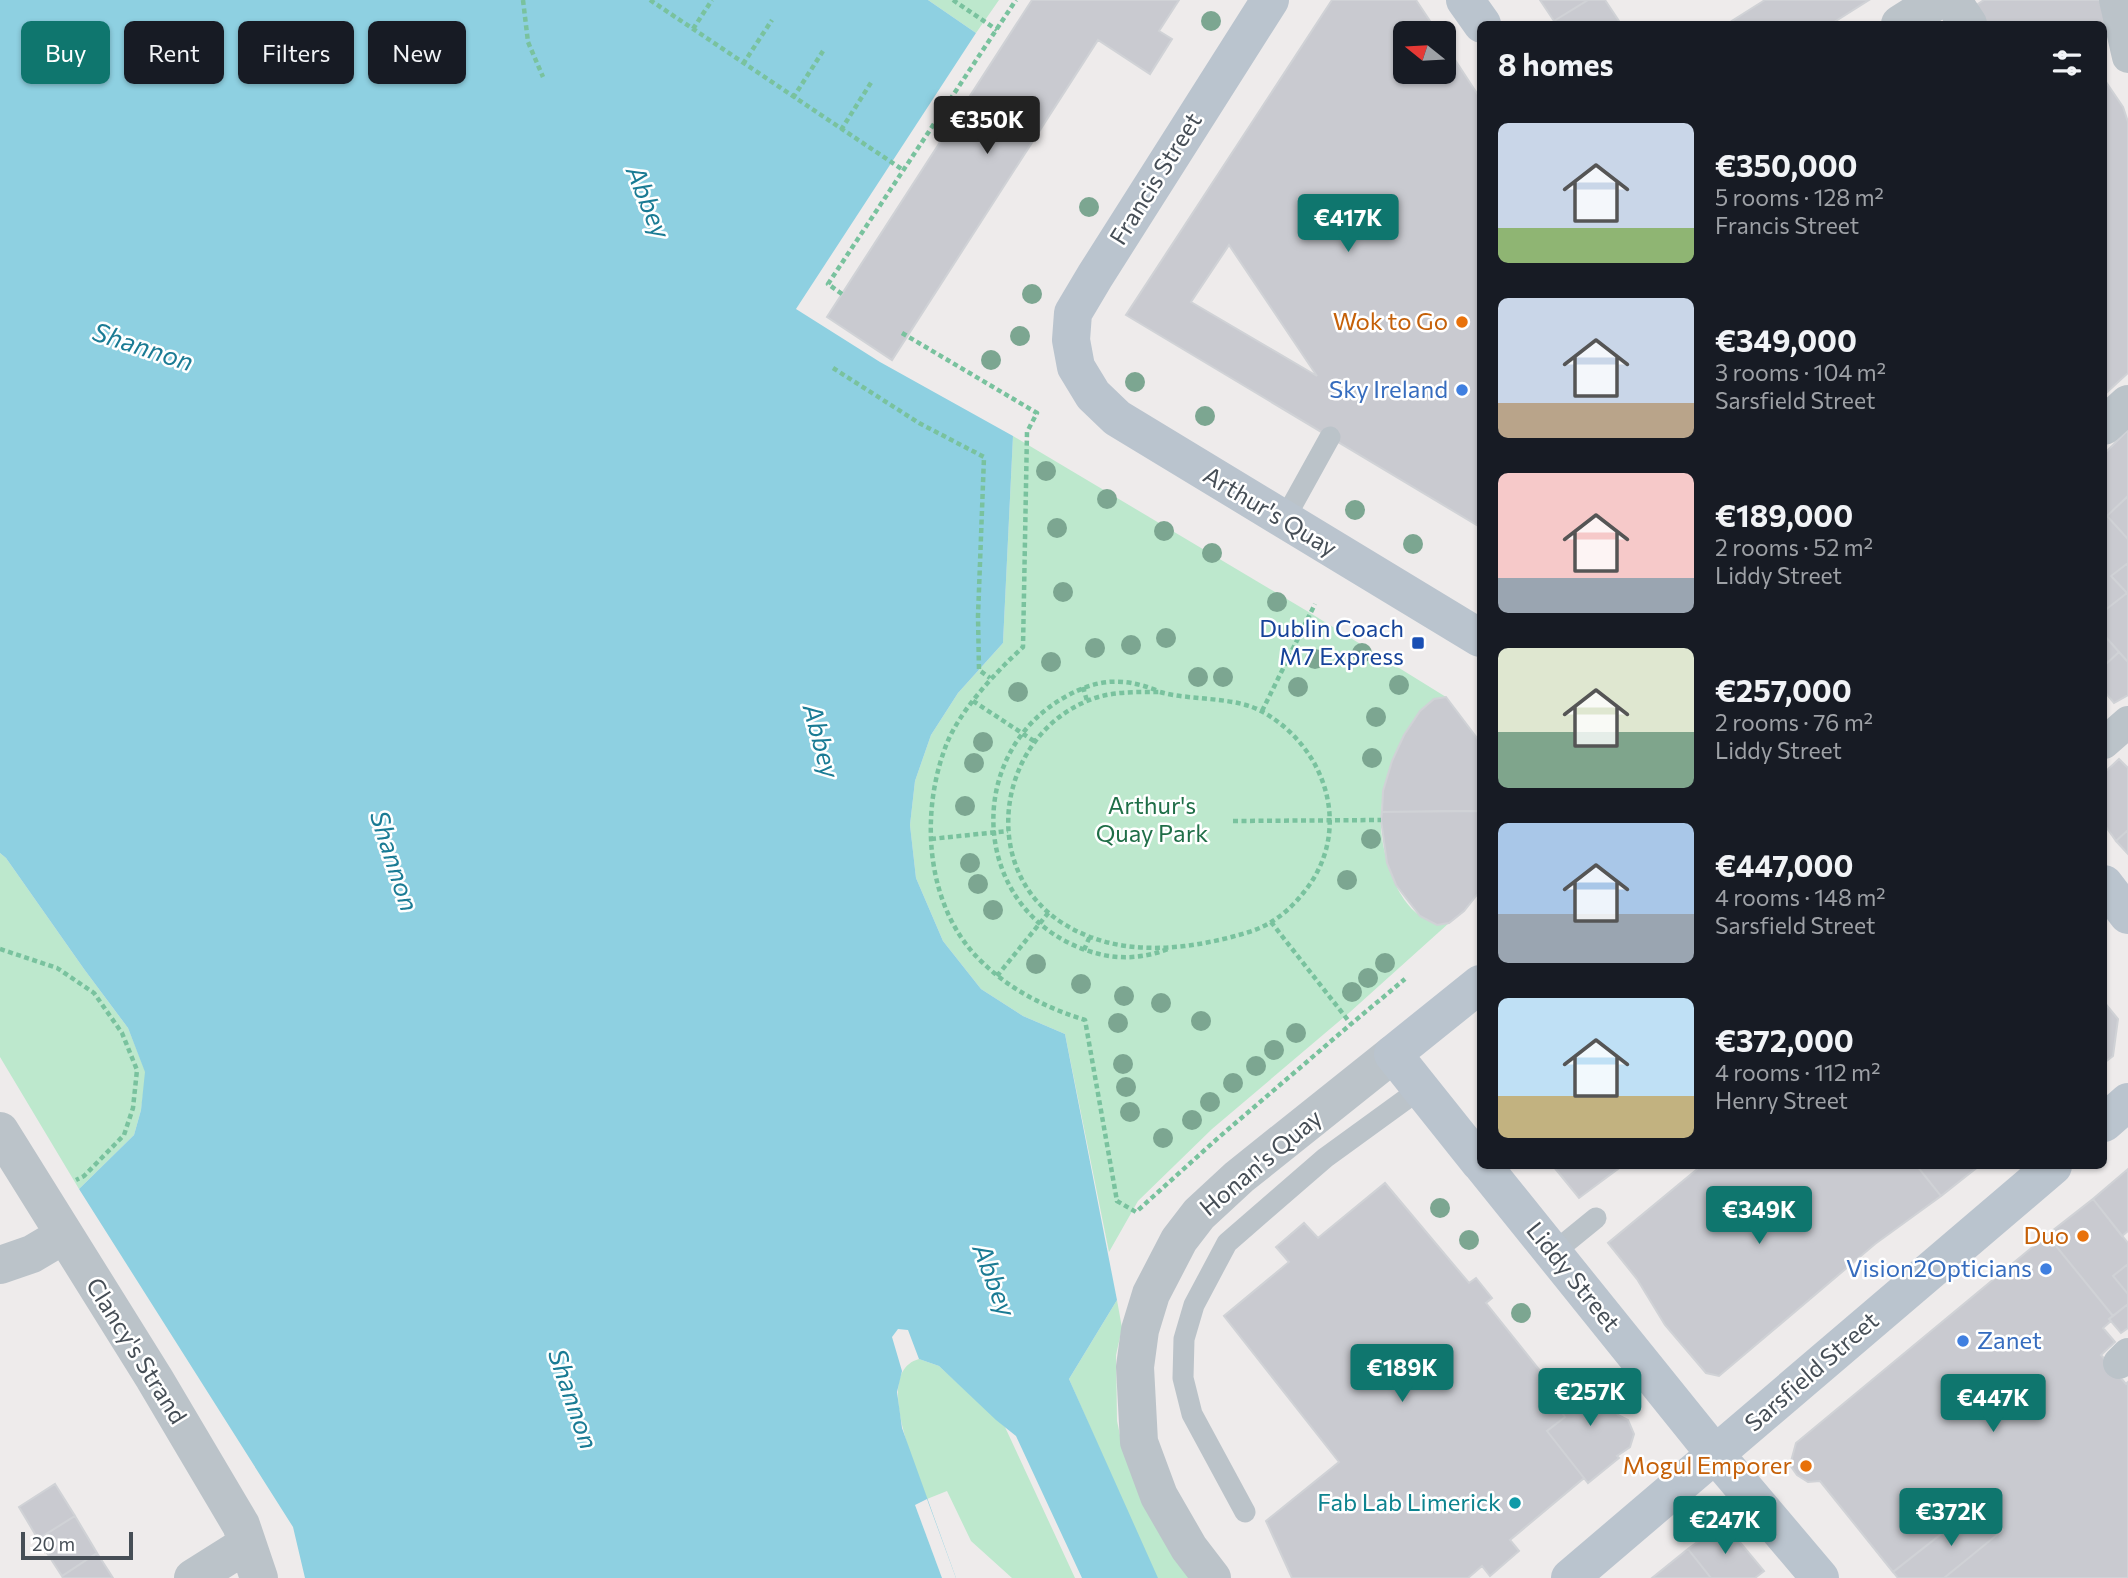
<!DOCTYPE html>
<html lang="en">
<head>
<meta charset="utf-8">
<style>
	:root { --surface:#171b24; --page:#20242c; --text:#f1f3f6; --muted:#9ea1a6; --accent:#0f766e }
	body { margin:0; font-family:Commissioner,sans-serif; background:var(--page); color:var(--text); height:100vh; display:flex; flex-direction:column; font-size:26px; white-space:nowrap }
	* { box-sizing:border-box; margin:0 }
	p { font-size:23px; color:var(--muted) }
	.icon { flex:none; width:38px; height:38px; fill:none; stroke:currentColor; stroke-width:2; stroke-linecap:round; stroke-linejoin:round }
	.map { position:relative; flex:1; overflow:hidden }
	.details { position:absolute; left:1477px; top:21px; width:630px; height:1148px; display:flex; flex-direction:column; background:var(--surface); border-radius:10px; box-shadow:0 2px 5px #0004 }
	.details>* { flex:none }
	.banner { position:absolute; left:21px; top:21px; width:665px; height:63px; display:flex; gap:14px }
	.needle { width:46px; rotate:288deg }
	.fabs { position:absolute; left:1393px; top:21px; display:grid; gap:14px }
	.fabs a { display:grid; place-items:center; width:63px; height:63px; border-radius:10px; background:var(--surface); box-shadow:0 2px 5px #0004; font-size:35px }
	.scale { position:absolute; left:21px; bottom:18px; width:112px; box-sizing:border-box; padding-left:7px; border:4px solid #464e56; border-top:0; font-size:19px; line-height:24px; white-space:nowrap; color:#464e56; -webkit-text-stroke:5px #fff; paint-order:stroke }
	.price { position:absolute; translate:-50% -60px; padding:0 16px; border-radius:7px; background:var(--accent); color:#fff; font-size:23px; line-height:46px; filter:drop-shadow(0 2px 4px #0008) }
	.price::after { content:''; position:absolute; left:50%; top:42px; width:21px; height:16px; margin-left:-10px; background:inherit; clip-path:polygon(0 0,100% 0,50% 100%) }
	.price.selected { background:#222; color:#fff }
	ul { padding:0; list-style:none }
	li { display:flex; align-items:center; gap:21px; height:175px; padding:0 21px }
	li span { display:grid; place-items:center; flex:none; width:196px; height:140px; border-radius:10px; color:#555 }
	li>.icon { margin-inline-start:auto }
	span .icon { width:84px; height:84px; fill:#fffc; stroke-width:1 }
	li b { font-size:30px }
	h2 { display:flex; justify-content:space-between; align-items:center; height:84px; padding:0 21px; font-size:30px }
	.chip { padding:0 24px; border-radius:10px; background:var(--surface); box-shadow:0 2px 5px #0004; font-size:24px; line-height:63px }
	.chip.selected { background:var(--accent); color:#fff }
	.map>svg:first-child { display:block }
	.green { fill:#bde8cd }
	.water { fill:#8ed0e1 }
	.pier { fill:#eeebeb }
	.building { fill:#c9cad0; stroke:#d0d2d6; stroke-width:2; fill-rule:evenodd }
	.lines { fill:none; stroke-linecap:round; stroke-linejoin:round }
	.path { stroke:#79c29e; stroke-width:4.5; stroke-dasharray:5 3.5; stroke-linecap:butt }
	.service { stroke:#bbc3c9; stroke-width:21 }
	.pedestrian { stroke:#bbc3c9; stroke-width:32 }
	.minor { stroke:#bbc3c9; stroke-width:38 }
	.secondary { stroke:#bac4ce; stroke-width:38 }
	.tree { fill:#7ca691 }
	.food-dot { fill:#e8710a; stroke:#fff; stroke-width:2.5 }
	.shop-dot { fill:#3f7fe0; stroke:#fff; stroke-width:2.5 }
	.transit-dot { fill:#1a4fb4; stroke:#fff; stroke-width:2.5 }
	.culture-dot { fill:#0f9aa8; stroke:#fff; stroke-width:2.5 }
	.labels { text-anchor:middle; stroke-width:5; stroke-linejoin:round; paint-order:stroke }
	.street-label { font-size:24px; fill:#464e56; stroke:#fff }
	.food-label { font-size:24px; fill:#c56008; stroke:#fff; text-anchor:end }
	.shop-label { font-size:24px; fill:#366cbe; stroke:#fff; text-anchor:end }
	.transit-label { font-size:24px; fill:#164399; stroke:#fff; text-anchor:end }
	.park-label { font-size:24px; fill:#1f6e47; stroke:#fff }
	.culture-label { font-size:24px; fill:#0d838f; stroke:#fff; text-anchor:end }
	.water-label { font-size:26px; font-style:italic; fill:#1a7b94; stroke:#fff }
</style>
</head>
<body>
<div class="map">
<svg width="2128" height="1578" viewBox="0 0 2128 1578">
	<rect width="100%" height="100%" fill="#eeebeb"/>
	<path class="green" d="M928 0H999L976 33Z
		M1013 436 1307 611 1446 697 1434 699C1418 719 1401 737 1392 761 1384 782 1380 807 1381 829 1384 865 1404 928 1449 923L1350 1012 1212 1129 1138 1201 1109 1252 1065 1034 1023 1016 981 989 943 941 916 878 910 825 915 781 931 735 958 693 1003 643Z
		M0 853 6 858 84 969 128 1028 146 1073 141 1110 134 1135 79 1189 0 1057Z
		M1117 1300 1122 1328 1116 1355 1117 1421 1124 1454 1189 1578H1156L1069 1379Z
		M919 1359 939 1366 1005 1427 1075 1578H1012L971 1541 947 1491 927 1499C917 1470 872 1372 919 1359Z"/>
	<path class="water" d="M0 0H928L976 33 796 309 880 362 1013 436 1003 643 958 693 931 735 915 781 910 825 916 878 943 941 981 989 1023 1016 1065 1034 1117 1300 1069 1379 1158 1578H1082L1016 1436 996 1420 939 1366 919 1359 908 1330 898 1329 892 1337 902 1371 897 1392 902 1428 956 1578H305L293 1527 79 1189 134 1135 141 1110 145 1072 128 1028 84 969 6 858 0 853Z"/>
	<path class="pier" d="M927 1499 956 1578H942L915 1505Z"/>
	<path class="building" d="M1032 0H1179L1159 31 1172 39 1150 74 1098 40 892 360 827 317Z
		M1332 0H1416L1438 33H1405V72H1444V43L1480 98V527L1126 315ZM1229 245 1317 376 1191 302Z
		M1540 0H1588L1554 21Z
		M1588 0H1605L1621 24H1556L1554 21Z
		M1765 0H1869L1831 24H1727Z
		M1984 0H2101L2109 25 2104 28V24H1984L1973 7Z
		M2104 79 2123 107 2128 122V373L2104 395Z
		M2128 430V496L2107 516 2128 539V563L2111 576 2127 593 2104 611V454Z
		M2128 496V539L2107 516Z
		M2128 563V662L2104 635V611L2127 593 2111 576Z
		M2104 635 2119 652 2104 666Z
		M2119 652 2128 662V695L2114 703 2104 691V666Z
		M1446 697 1480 742V811L1382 812 1383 791 1392 761 1404 735 1420 711 1434 699Z
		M2119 759 2128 768V830L2116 841 2104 824V773Z
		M1442 811H1480V891L1464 911 1449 923 1437 925 1420 916 1396 885 1387 863 1381 820 1382 812Z
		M2128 830V854L2116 841Z
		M2104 1002 2118 1019 2113 1056 2104 1063Z
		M1553 1166H1622L1579 1198Z
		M1701 1166H1917L1941 1196 1875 1244 1719 1376 1706 1373 1665 1325 1637 1279 1608 1243Z
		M1917 1166H1979L1941 1196Z
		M2128 1169V1231L2122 1236 2093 1199Z
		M1385 1183 1469 1283 1476 1278 1492 1298 1486 1303 1557 1392 1559 1397 1554 1401 1565 1417 1547 1431 1584 1478 1510 1540 1519 1551 1490 1576 1482 1566 1468 1578H1292L1266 1521 1339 1462 1224 1316 1289 1262 1276 1247 1304 1223 1318 1238Z
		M2093 1199 2128 1243V1264L2113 1276 2128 1294V1304L2113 1316 2047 1235Z
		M2047 1235 2113 1316 2109 1319 2111 1321 2103 1328 2115 1342 2101 1355 2126 1384 2128 1382V1578H1944L2003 1530 1986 1511 1980 1516 1973 1509 1893 1572 1820 1481 1808 1482 1797 1475 1790 1465 1796 1443Z
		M2128 1264V1294L2113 1276Z
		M2128 1304V1328L2121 1333 2109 1319Z
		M1584 1371 1618 1415 1628 1420 1634 1434 1630 1447 1617 1456 1619 1458 1588 1483 1547 1431 1565 1417 1554 1401 1559 1397 1557 1392Z
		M55 1484 75 1516 38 1539 19 1507Z
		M1973 1509 1980 1516 1986 1511 2003 1530 1944 1578H1898L1893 1572Z
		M75 1516 97 1553 62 1576 38 1539Z
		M1719 1526 1729 1529 1764 1571 1755 1578H1711L1688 1549Z
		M1688 1549 1711 1578H1652Z
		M97 1553 113 1578H63L62 1576Z"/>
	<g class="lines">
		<path class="path" d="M523 0 528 42 543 77
			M650 0 903 170
			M953 0 997 30
			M693 29 712 0
			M743 64 772 20
			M793 98 823 51
			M841 130 872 81
			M842 294 828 284 1016 0
			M902 333 1037 413 1027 432 1023 647C996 672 961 709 947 743 919 813 925 909 983 963 1012 991 1047 1008 1085 1020L1117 1201 1136 1212 1218 1138 1351 1024
			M833 368 919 423 984 457 978 616 979 670 990 678
			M1083 687 1087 701
			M1156 690C1121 677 1097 679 1065 697 968 751 969 895 1071 944 1103 959 1134 962 1168 949
			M1160 692C1192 701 1235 696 1263 712 1328 749 1353 832 1304 892 1290 910 1272 925 1249 932 1190 950 1120 959 1064 924 978 871 996 739 1087 701 1110 691 1136 692 1160 692Z
			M973 701 1034 741
			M1262 711 1315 604
			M1233 821 1381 820
			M931 839 1008 831
			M1271 922 1351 1024 1405 979
			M0 949 57 968 94 993 122 1033 137 1070 133 1108 124 1135 84 1176 76 1180
			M1084 950 1090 936
			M997 976 1049 912"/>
		<path class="service" d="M1284 520 1330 437
			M1553 1253 1596 1218
			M1245 1512 1192 1414 1183 1378 1184 1339 1194 1305 1227 1243 1325 1158 1420 1089"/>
		<path class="pedestrian" d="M2115 0 2128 57
			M2104 743 2128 722
			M2119 1363 2128 1354"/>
		<path class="minor" d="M1952 0 1968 24
			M1900 24 1938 0
			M2104 426 2128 404
			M0 1131 154 1378 241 1525 259 1578
			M0 1265 32 1254 64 1235
			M193 1578 247 1544
			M1212 1578 1189 1548 1159 1496 1139 1442 1135 1367 1140 1330 1151 1294 1179 1240 1199 1214 1239 1177 1393 1054"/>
		<path class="secondary" d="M1270 0 1095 276 1073 313 1071 340 1076 367 1093 395 1117 418 1480 638
			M1465 0 1482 24
			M2104 884 2128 915
			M1480 984 1393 1054 1480 1163
			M2104 1123 2128 1102
			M1483 1166 1715 1454 1820 1578
			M1570 1578 2053 1166"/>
	</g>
	<g class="tree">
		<circle cx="1211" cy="21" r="10"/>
		<circle cx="1089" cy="207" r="10"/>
		<circle cx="1032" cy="294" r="10"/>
		<circle cx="1020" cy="336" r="10"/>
		<circle cx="991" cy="360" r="10"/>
		<circle cx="1135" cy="382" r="10"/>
		<circle cx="1205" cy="416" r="10"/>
		<circle cx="1046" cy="471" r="10"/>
		<circle cx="1107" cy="499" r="10"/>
		<circle cx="1355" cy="510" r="10"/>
		<circle cx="1057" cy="528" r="10"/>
		<circle cx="1164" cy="531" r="10"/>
		<circle cx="1413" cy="544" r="10"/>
		<circle cx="1212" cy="553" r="10"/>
		<circle cx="1063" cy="592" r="10"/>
		<circle cx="1277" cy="602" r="10"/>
		<circle cx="1166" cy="638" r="10"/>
		<circle cx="1131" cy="645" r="10"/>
		<circle cx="1095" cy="648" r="10"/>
		<circle cx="1362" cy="653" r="10"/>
		<circle cx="1315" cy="659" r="10"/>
		<circle cx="1051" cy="662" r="10"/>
		<circle cx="1198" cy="677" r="10"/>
		<circle cx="1223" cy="677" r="10"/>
		<circle cx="1399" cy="685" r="10"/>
		<circle cx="1298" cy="687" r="10"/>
		<circle cx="1018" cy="692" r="10"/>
		<circle cx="1376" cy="717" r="10"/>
		<circle cx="983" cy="742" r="10"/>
		<circle cx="1372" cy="758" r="10"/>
		<circle cx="974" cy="763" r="10"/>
		<circle cx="965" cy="806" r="10"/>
		<circle cx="1371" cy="839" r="10"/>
		<circle cx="970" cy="863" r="10"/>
		<circle cx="1347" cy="880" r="10"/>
		<circle cx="978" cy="884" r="10"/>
		<circle cx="993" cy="910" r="10"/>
		<circle cx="1385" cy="963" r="10"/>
		<circle cx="1036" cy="964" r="10"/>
		<circle cx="1368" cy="978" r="10"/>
		<circle cx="1081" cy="984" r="10"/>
		<circle cx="1352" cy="992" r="10"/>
		<circle cx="1124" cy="996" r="10"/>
		<circle cx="1161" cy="1003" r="10"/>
		<circle cx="1201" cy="1021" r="10"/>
		<circle cx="1118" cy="1023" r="10"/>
		<circle cx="1296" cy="1033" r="10"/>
		<circle cx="1274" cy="1050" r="10"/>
		<circle cx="1123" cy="1064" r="10"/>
		<circle cx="1256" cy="1066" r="10"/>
		<circle cx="1233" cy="1083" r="10"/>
		<circle cx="1126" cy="1087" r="10"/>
		<circle cx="1210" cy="1102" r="10"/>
		<circle cx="1130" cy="1112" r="10"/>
		<circle cx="1192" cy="1120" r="10"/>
		<circle cx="1163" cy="1138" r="10"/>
		<circle cx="1440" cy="1208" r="10"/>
		<circle cx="1469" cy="1240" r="10"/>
		<circle cx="1521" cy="1313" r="10"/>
	</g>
	<g class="food-dot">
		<circle cx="1462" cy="322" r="7"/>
		<circle cx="2083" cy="1236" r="7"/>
		<circle cx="1806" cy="1466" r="7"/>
	</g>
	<g class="shop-dot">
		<circle cx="1462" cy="390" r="7"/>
		<circle cx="2046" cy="1269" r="7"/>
		<circle cx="1963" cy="1341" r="7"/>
	</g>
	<rect class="transit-dot" x="1411" y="636" width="14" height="14" rx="3.5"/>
	<circle class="culture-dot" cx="1515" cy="1503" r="7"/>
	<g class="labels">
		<g class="street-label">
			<text transform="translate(1156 179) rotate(-58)" y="8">Francis Street</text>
			<text transform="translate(1270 512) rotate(31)" y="8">Arthur's Quay</text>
			<text transform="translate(1261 1163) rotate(-40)" y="8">Honan's Quay</text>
			<text transform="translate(1573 1277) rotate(51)" y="8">Liddy Street</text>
			<text transform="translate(136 1351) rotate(58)" y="8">Clancy's Strand</text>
			<text transform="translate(1812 1372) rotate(-41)" y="8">Sarsfield Street</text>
		</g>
		<g class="food-label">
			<text x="1448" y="330">Wok to Go</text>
			<text x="2069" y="1244">Duo</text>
			<text x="1792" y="1474">Mogul Emporer</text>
		</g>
		<g class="shop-label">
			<text x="1448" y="398">Sky Ireland</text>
			<text x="2032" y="1277">Vision2Opticians</text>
			<text x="1977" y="1349" text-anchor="start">Zanet</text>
		</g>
		<g class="transit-label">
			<text x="1404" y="637">Dublin Coach<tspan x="1404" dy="28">M7 Express</tspan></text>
		</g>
		<g class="park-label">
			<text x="1152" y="814">Arthur's<tspan x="1152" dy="28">Quay Park</tspan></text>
		</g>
		<g class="culture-label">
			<text x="1501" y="1511">Fab Lab Limerick</text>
		</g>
		<g class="water-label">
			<text transform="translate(648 202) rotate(68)" y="9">Abbey</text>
			<text transform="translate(143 347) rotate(18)" y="9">Shannon</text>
			<text transform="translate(821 741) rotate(75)" y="9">Abbey</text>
			<text transform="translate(394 861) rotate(72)" y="9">Shannon</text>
			<text transform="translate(994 1280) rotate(69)" y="9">Abbey</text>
			<text transform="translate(573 1399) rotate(71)" y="9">Shannon</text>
		</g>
	</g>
</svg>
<div class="fabs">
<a><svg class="needle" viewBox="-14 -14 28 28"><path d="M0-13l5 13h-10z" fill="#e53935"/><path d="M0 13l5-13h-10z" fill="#9ea1a6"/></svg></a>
</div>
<div class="scale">20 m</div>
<b class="price selected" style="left:987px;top:156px">€350K</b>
<b class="price" style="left:1348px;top:254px">€417K</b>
<b class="price" style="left:1759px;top:1246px">€349K</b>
<b class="price" style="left:1402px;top:1404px">€189K</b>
<b class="price" style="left:1590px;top:1428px">€257K</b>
<b class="price" style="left:1993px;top:1434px">€447K</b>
<b class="price" style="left:1951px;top:1548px">€372K</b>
<b class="price" style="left:1725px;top:1556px">€247K</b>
<div class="banner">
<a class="chip selected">Buy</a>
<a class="chip">Rent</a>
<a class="chip">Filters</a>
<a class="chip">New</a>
</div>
<section class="details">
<h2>8 homes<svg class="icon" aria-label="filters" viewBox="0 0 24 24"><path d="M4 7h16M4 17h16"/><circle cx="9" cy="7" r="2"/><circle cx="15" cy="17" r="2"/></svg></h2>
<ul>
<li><span style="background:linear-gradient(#c9d6e8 75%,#8fb573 0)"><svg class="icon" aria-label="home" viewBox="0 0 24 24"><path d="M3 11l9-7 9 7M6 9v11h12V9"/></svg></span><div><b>€350,000</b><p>5 rooms · 128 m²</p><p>Francis Street</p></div></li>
<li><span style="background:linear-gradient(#c9d6e8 75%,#b9a48a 0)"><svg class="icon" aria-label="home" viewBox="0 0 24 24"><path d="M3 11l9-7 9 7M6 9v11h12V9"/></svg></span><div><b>€349,000</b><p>3 rooms · 104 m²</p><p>Sarsfield Street</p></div></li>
<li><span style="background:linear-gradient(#f6c9c9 75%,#9aa5b1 0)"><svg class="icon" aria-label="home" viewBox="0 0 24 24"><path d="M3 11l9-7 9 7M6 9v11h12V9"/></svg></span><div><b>€189,000</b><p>2 rooms · 52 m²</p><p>Liddy Street</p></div></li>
<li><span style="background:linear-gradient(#dfe7d0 60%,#7fa58c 0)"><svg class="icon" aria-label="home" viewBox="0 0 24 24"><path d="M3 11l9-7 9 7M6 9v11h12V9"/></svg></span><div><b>€257,000</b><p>2 rooms · 76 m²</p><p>Liddy Street</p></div></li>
<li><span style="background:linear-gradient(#a9c7e8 65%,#9aa5b1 0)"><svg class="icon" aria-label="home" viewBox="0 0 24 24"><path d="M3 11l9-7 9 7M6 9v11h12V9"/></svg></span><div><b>€447,000</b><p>4 rooms · 148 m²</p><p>Sarsfield Street</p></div></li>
<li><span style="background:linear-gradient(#bfe0f5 70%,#c2b280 0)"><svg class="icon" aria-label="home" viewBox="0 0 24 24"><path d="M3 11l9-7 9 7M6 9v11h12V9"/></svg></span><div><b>€372,000</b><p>4 rooms · 112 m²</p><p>Henry Street</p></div></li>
</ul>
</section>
</div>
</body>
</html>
